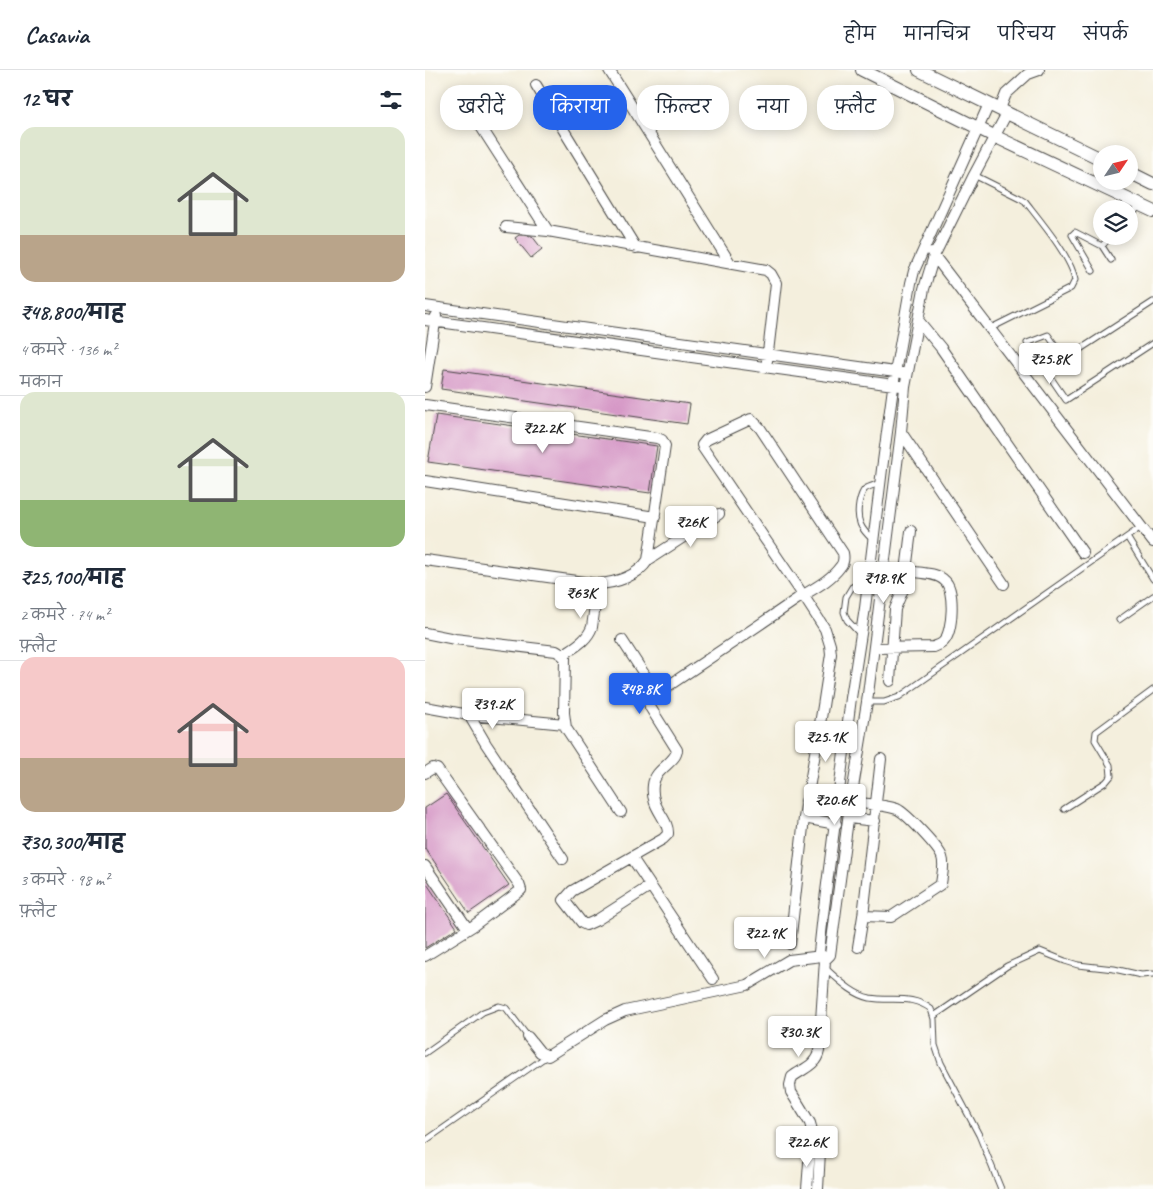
<!DOCTYPE html>
<html lang="hi">
<head>
<meta charset="utf-8">
<style>
	:root { --surface:#fff; --page:#f6f6f7; --text:#1f2937; --muted:#747a83; --line:#e0e1e3; --accent:#2563eb }
	body { margin:0; font-family:Caveat,"Playpen Sans Deva",sans-serif; background:var(--page); color:var(--text); height:100vh; display:flex; flex-direction:column; font-size:19px; white-space:nowrap }
	* { box-sizing:border-box; margin:0 }
	p { font-size:16px; color:var(--muted) }
	.icon { flex:none; width:28px; height:28px; fill:none; stroke:currentColor; stroke-width:2; stroke-linecap:round; stroke-linejoin:round }
	.map { position:relative; flex:1; overflow:hidden }
	.drawer { display:flex; flex-direction:column; background:var(--surface); width:425px }
	.drawer>* { flex:none }
	.guide { position:absolute; left:15px; top:15px; width:475px; height:45px; display:flex; gap:10px }
	.needle { width:32px; rotate:55deg }
	.controls { position:absolute; left:668px; top:75px; display:grid; gap:10px }
	.controls a { display:grid; place-items:center; width:45px; height:45px; border-radius:50%; background:var(--surface); box-shadow:0 2px 12px #0003; font-size:25px }
	.price { position:absolute; translate:-50% -42px; padding:0 11px; border-radius:5px; background:#fff; color:#222; font-size:16px; line-height:32px; filter:drop-shadow(0 1px 2px #0008) }
	.price::after { content:''; position:absolute; left:50%; top:30px; width:15px; height:11px; margin-left:-8px; background:inherit; clip-path:polygon(0 0,100% 0,50% 100%) }
	.price.selected { background:var(--accent); color:#fff }
	ul { padding:0; list-style:none }
	li { display:grid; align-content:center; gap:10px; height:265px; padding:0 20px }
	li+li { border-top:1px solid var(--line) }
	li span { display:grid; place-items:center; height:155px; border-radius:15px; color:#555 }
	li>.icon { margin-inline-start:auto }
	span .icon { width:90px; height:90px; fill:#fffc; stroke-width:1 }
	li b { font-size:21px }
	h2 { display:flex; justify-content:space-between; align-items:center; height:60px; padding:0 20px; font-size:21px }
	.chip { padding:0 18px; border-radius:20px; background:var(--surface); box-shadow:0 2px 12px #0003; font-size:18px; line-height:45px }
	.chip.selected { background:var(--accent); color:#fff }
	header { display:flex; align-items:center; gap:30px; box-sizing:border-box; height:70px; padding:0 25px; background:var(--surface); border-bottom:1px solid var(--line) }
	header strong { font-size:24px }
	nav { display:flex; gap:28px; margin-inline-start:auto; font-size:18px }
	main { display:flex; flex:1; min-height:0 }
	.map>svg:first-child { display:block }
	.building { fill:#d597c6 }
	.lines { fill:none; stroke-linecap:round; stroke-linejoin:round }
	.service-casing { stroke:#494846; stroke-width:7 }
	.minor-casing { stroke:#494846; stroke-width:12 }
	.tertiary-casing { stroke:#494846; stroke-width:14 }
	.service { stroke:#fff; stroke-width:5 }
	.minor { stroke:#fff; stroke-width:10 }
	.tertiary { stroke:#fff; stroke-width:12 }
</style>
</head>
<body>
<header>
<strong>Casavia</strong>
<nav><a>होम</a><a>मानचित्र</a><a>परिचय</a><a>संपर्क</a></nav>
</header>
<main>
<section class="drawer">
<h2>12 घर<svg class="icon" aria-label="filters" viewBox="0 0 24 24"><path d="M4 7h16M4 17h16"/><circle cx="9" cy="7" r="2"/><circle cx="15" cy="17" r="2"/></svg></h2>
<ul>
<li><span style="background:linear-gradient(#dfe7d0 70%,#b9a48a 0)"><svg class="icon" aria-label="home" viewBox="0 0 24 24"><path d="M3 11l9-7 9 7M6 9v11h12V9"/></svg></span><div><b>₹48,800/माह</b><p>4 कमरे · 136 m²</p><p>मकान</p></div></li>
<li><span style="background:linear-gradient(#dfe7d0 70%,#8fb573 0)"><svg class="icon" aria-label="home" viewBox="0 0 24 24"><path d="M3 11l9-7 9 7M6 9v11h12V9"/></svg></span><div><b>₹25,100/माह</b><p>2 कमरे · 74 m²</p><p>फ़्लैट</p></div></li>
<li><span style="background:linear-gradient(#f6c9c9 65%,#b9a48a 0)"><svg class="icon" aria-label="home" viewBox="0 0 24 24"><path d="M3 11l9-7 9 7M6 9v11h12V9"/></svg></span><div><b>₹30,300/माह</b><p>3 कमरे · 98 m²</p><p>फ़्लैट</p></div></li>
</ul>
</section>
<div class="map">
<svg width="728" height="1119" viewBox="0 0 728 1119">
	<rect width="100%" height="100%" fill="#fdfcf7"/>
	<filter id="ink" filterUnits="userSpaceOnUse"><feTurbulence type="fractalNoise" baseFrequency=".02" numOctaves="2"/><feDisplacementMap in="SourceGraphic" scale="10" xChannelSelector="R" yChannelSelector="G"/><feConvolveMatrix kernelMatrix="1 2 1 2 8 2 1 2 1" color-interpolation-filters="sRGB"/></filter>
	<filter id="wash" filterUnits="userSpaceOnUse"><feTurbulence type="fractalNoise" baseFrequency=".0096" numOctaves="4" result="noise"/><feDisplacementMap in="SourceGraphic" scale="20" xChannelSelector="R" yChannelSelector="G"/><feGaussianBlur stdDeviation="1.12" result="paint"/><feColorMatrix in="noise" values="0 0 0 0 0 0 0 0 0 0 0 0 0 0 0 0 0 1.4 0 .05"/><feComposite in="paint" operator="in"/></filter>
	<g filter="url(#wash)">
		<rect width="100%" height="100%" fill="#f4efdd"/>
		<g id="blocks">
			<path class="building" d="M94 165 107 166 117 179 106 188 90 168Z
				M19 299 265 334 262 354 16 319Z
				M11 345 232 376 225 423 3 392Z
				M21 724 84 815 44 843 0 778V738Z
				M0 811 32 858 0 878Z"/>
		</g>
	</g>
	<g filter="url(#ink)">
		<use href="#blocks" fill-opacity="0" stroke="#494846" stroke-width="1"/>
		<g class="lines">
			<defs>
				<path id="service" d="M549 105 595 128 600 131C614 149 647 188 650 210L646 218 566 258
					M704 148 715 135
					M677 176 686 166
					M668 201 647 165 650 162 677 176 686 190
					M728 232 640 289 623 265 602 273 641 330 728 273
					M702 467 728 509
					M448 470C436 459 431 451 434 434 435 429 436 423 440 419 444 416 450 415 455 413
					M694 550 728 526
					M436 565 422 550 419 542 421 527 427 517 443 510
					M442 632H459L474 627 716 457
					M639 739 681 712 686 706 685 695 670 670 671 662 728 620
					M400 898C413 909 427 924 445 928 467 932 486 924 506 939L509 949 510 975 516 993 554 1065 576 1119
					M509 946 582 896 615 881 640 891 653 895 689 899 716 905 728 904
					M0 983 58 942 74 936 81 938 103 967
					M0 1071 122 986"/>
				<path id="minor" d="M184 0 305 193
					M111 15 211 178
					M575 39 581 24 603 4 614 0
					M51 49 123 161
					M81 157 123 161 341 200 346 204 351 213 342 291
					M507 183 728 472
					M0 236 477 303
					M0 250 476 316
					M493 250 516 278 658 483
					M0 317 11 246
					M0 335 232 368 237 370 240 376 223 490C213 506 191 513 173 514L0 490
					M476 362 579 514
					M0 411 230 447
					M223 490 294 444
					M0 563 30 569 131 581 136 584 140 588 139 643 141 658 196 742
					M197 570 232 624
					M449 578 509 577C513 575 517 574 519 571 528 561 530 520 520 511 512 502 493 503 482 501
					M138 585C149 577 162 571 167 557L173 514
					M465 611 470 539 479 517 486 461
					M0 637 44 645 140 654
					M44 645 61 674 138 789
					M0 703 8 698 12 699 94 814 96 820 48 856 0 886
					M381 731 413 736
					M426 732C441 734 457 734 472 739 481 743 514 778 517 787 520 795 517 805 516 814L466 847 438 846
					M379 748 411 754
					M424 748 450 751
					M207 788 288 909
					M0 796 43 859
					M225 816 172 850 161 855 157 853 139 830 147 821 238 769 243 764C244 748 225 739 228 715 230 698 251 693 252 680L225 637 224 633 228 627 237 620C282 590 327 560 372 529 386 520 405 511 415 497 419 493 419 488 418 483L335 358 326 349 281 370 277 375 278 378 378 525 400 559 405 575 406 584 398 636 379 748 365 874
					M433 877 438 846 456 689
					M400 890 405 885 424 742 442 632 476 362 480 317 499 219 509 186 549 105 582 43
					M103 967 115 982 123 986 180 950 200 941 322 915 364 890 397 886
					M382 1119 385 1080 390 1072
					M393 1119 395 1081 390 1072 385 1053 366 1022 365 1015 367 1007C377 999 391 996 394 981L400 890 394 882 398 845 426 628 440 538 457 399 470 303 486 213 489 201 564 34"/>
				<path id="tertiary" d="M437 0 569 66 728 141
					M494 0 676 89
					M704 102 728 114"/>
			</defs>
			<use href="#service" class="service-casing"/>
			<use href="#minor" class="minor-casing"/>
			<use href="#tertiary" class="tertiary-casing"/>
			<use href="#service" class="service"/>
			<use href="#minor" class="minor"/>
			<use href="#tertiary" class="tertiary"/>
		</g>
	</g>
</svg>
<div class="controls">
<a><svg class="needle" viewBox="-14 -14 28 28"><path d="M0-13l5 13h-10z" fill="#e53935"/><path d="M0 13l5-13h-10z" fill="#747a83"/></svg></a>
<a><svg class="icon" aria-label="layers" viewBox="0 0 24 24"><path d="M12 4l9 5-9 5-9-5zM3 14l9 5 9-5"/></svg></a>
</div>
<b class="price" style="left:625px;top:315px">₹25.8K</b>
<b class="price" style="left:118px;top:384px">₹22.2K</b>
<b class="price" style="left:266px;top:478px">₹26K</b>
<b class="price" style="left:459px;top:534px">₹18.9K</b>
<b class="price" style="left:156px;top:549px">₹63K</b>
<b class="price selected" style="left:215px;top:645px">₹48.8K</b>
<b class="price" style="left:68px;top:660px">₹39.2K</b>
<b class="price" style="left:401px;top:693px">₹25.1K</b>
<b class="price" style="left:410px;top:756px">₹20.6K</b>
<b class="price" style="left:340px;top:889px">₹22.9K</b>
<b class="price" style="left:374px;top:988px">₹30.3K</b>
<b class="price" style="left:382px;top:1098px">₹22.6K</b>
<div class="guide">
<a class="chip">खरीदें</a>
<a class="chip selected">किराया</a>
<a class="chip">फ़िल्टर</a>
<a class="chip">नया</a>
<a class="chip">फ़्लैट</a>
</div>
</div>
</main>
</body>
</html>
